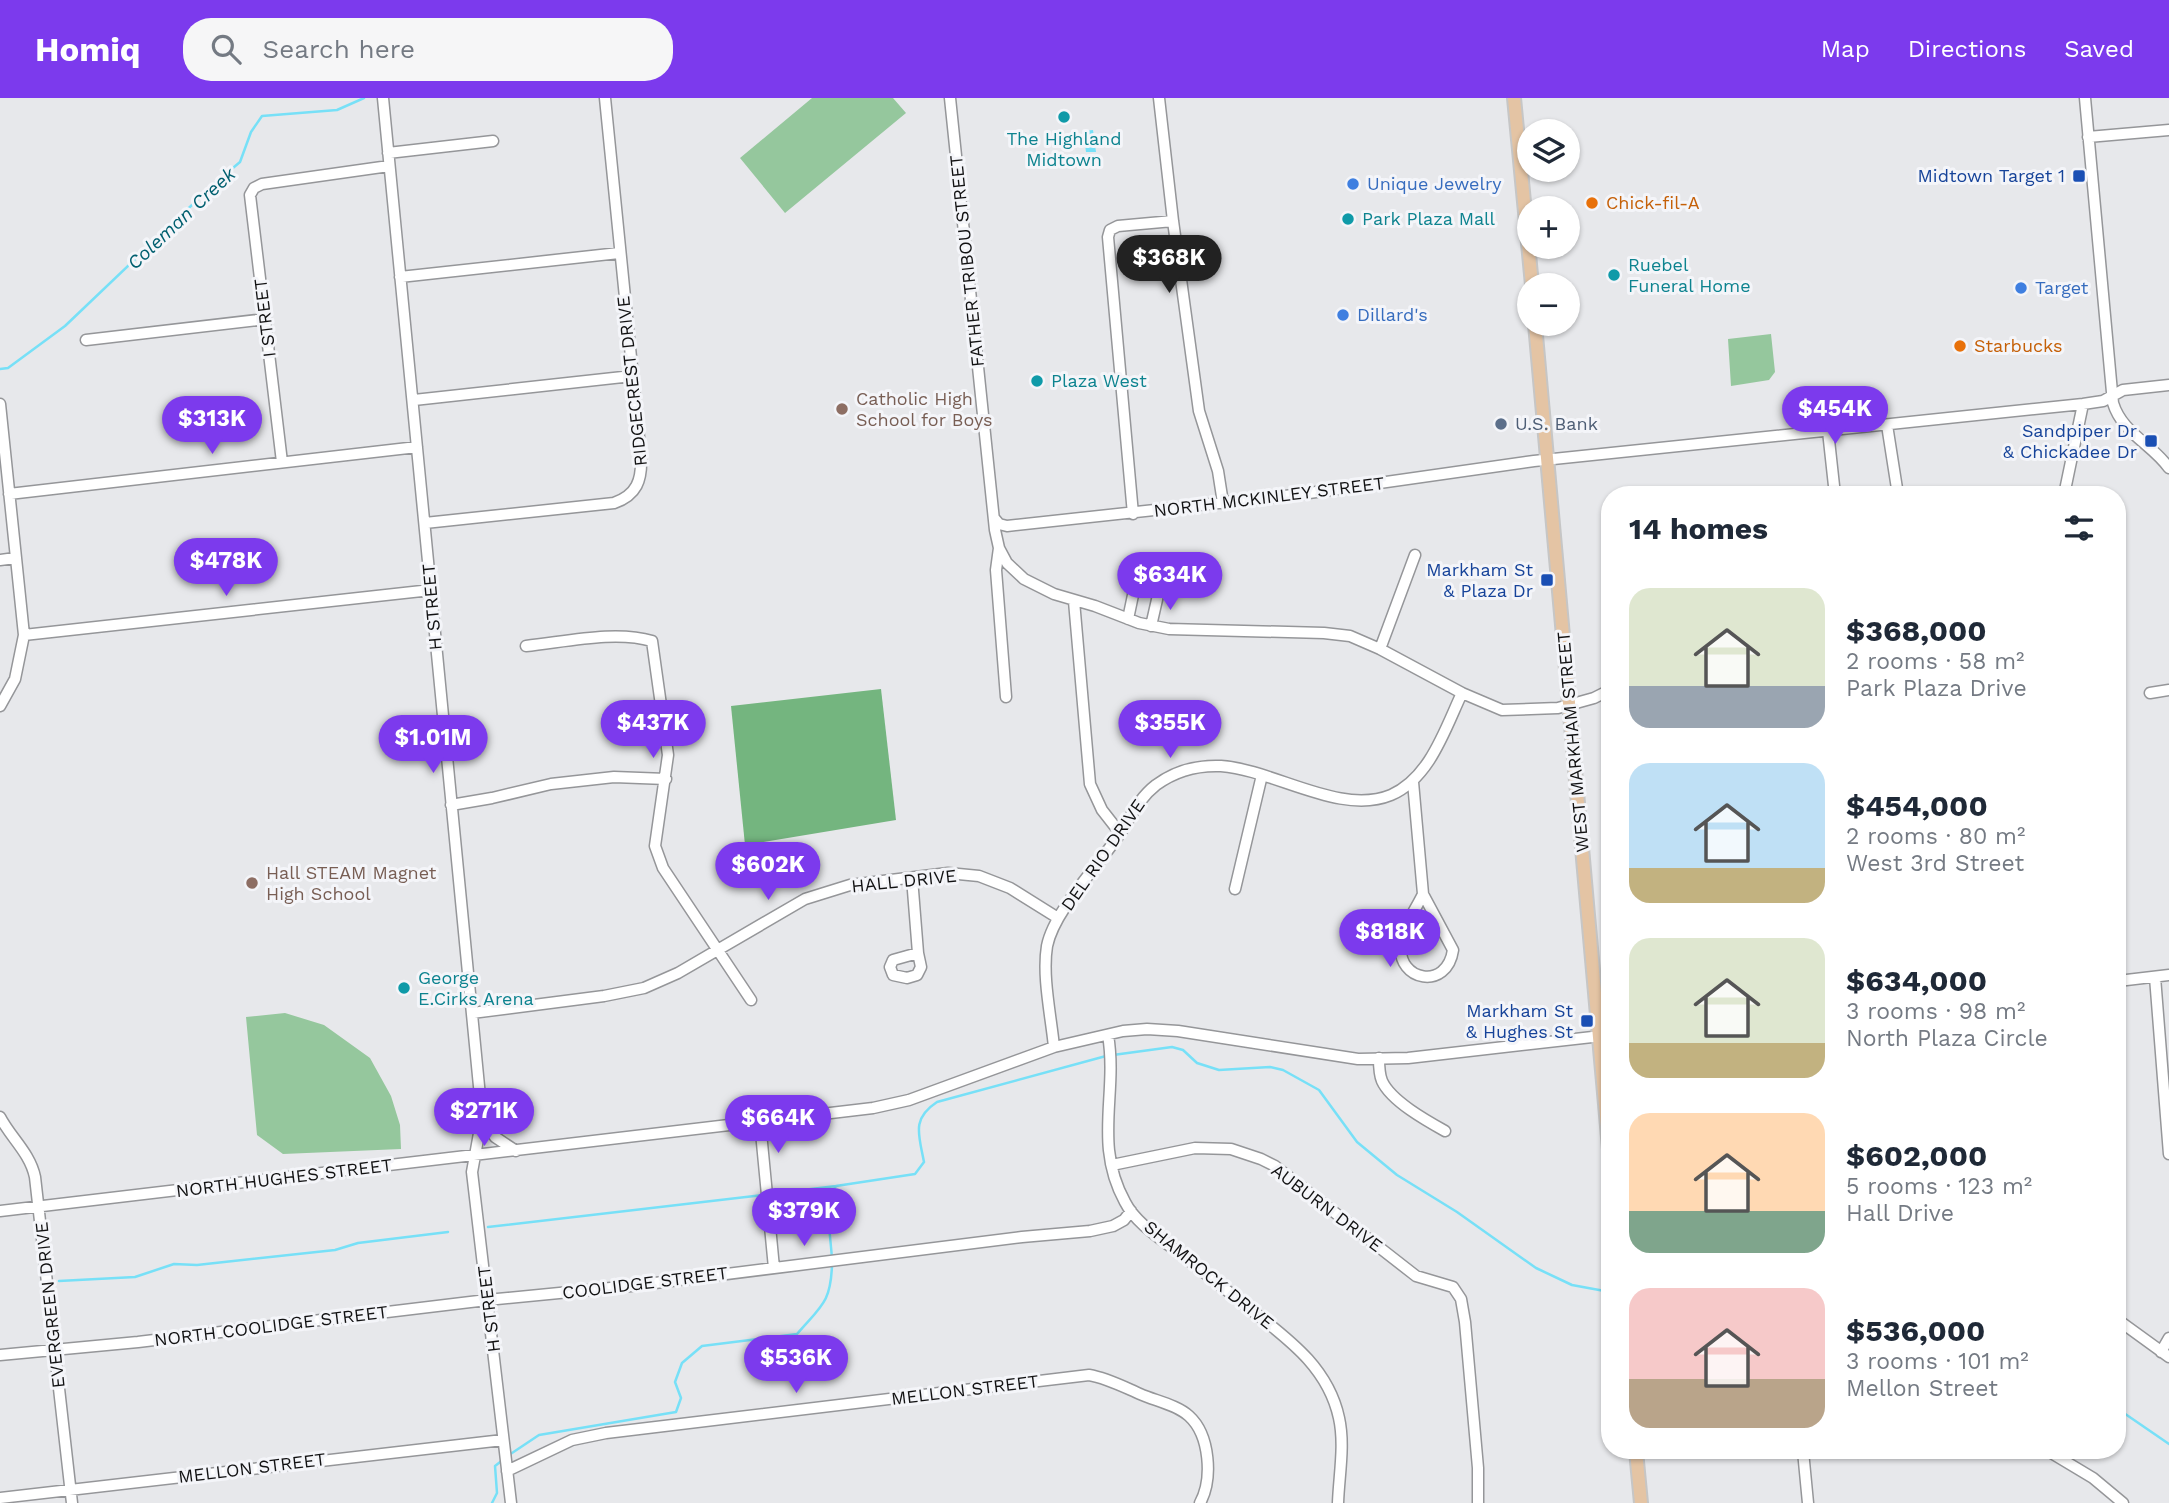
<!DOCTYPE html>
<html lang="en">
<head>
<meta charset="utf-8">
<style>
	:root { --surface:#fff; --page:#f6f6f7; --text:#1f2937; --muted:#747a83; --accent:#7c3aed }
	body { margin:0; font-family:"Work Sans",sans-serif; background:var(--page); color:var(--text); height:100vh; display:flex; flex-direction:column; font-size:26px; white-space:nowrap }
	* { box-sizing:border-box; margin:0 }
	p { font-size:23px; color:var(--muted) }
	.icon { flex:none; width:38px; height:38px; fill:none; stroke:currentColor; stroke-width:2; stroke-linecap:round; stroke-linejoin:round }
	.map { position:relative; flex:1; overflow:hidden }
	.drawer { position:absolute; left:1601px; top:388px; width:525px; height:973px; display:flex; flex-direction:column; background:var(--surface); border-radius:28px; box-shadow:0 2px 5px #0004 }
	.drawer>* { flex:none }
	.tools { position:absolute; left:1517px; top:21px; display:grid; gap:14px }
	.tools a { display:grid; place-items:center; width:63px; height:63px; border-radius:50%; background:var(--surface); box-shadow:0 2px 5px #0004; font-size:35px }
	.price { position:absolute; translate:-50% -60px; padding:0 16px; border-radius:24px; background:var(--accent); color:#fff; font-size:23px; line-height:46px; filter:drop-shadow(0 2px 4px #0008) }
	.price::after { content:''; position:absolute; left:50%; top:42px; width:21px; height:16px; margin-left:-10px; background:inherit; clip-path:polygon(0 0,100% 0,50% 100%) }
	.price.on { background:#222; color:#fff }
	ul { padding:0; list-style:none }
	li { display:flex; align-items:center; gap:21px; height:175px; padding:0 28px }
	li span { display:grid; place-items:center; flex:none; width:196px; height:140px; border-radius:21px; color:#555 }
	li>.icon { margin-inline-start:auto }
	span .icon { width:84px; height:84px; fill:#fffc; stroke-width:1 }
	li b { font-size:30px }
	h2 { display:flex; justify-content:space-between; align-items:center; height:84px; padding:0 28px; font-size:30px }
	header { display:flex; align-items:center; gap:42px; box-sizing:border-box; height:98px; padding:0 35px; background:var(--accent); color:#fff }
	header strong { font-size:33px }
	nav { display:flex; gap:38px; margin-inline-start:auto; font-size:24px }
	.search { width:490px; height:63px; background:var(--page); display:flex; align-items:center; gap:18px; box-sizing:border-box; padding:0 24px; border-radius:28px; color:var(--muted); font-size:26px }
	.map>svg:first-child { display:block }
	.green { fill:#95c79d }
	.forest { fill:#74b57f }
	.water { fill:#77e0f7 }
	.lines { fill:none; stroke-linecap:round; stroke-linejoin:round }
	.stream { stroke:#77e0f7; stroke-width:2.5 }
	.minor-casing { stroke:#959699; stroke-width:13 }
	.major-casing { stroke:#c6c6c6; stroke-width:16 }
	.minor { stroke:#fff; stroke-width:10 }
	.major { stroke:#e4c4a4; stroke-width:12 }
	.culture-dot { fill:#0f9aa8; stroke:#f4f5f9; stroke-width:2.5 }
	.transit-dot { fill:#1a4fb4; stroke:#f4f5f9; stroke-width:2.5 }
	.shop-dot { fill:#3f7fe0; stroke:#f4f5f9; stroke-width:2.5 }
	.food-dot { fill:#e8710a; stroke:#f4f5f9; stroke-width:2.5 }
	.education-dot { fill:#8d6e63; stroke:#f4f5f9; stroke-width:2.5 }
	.service-dot { fill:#5c6f8a; stroke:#f4f5f9; stroke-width:2.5 }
	.labels { text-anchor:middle; stroke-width:6; stroke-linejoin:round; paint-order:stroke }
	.culture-label { font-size:18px; fill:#0d838f; stroke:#f4f5f9; text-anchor:start }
	.transit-label { font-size:18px; fill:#164399; stroke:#f4f5f9; text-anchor:end }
	.shop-label { font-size:18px; fill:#366cbe; stroke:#f4f5f9; text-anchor:start }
	.food-label { font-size:18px; fill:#c56008; stroke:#f4f5f9; text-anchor:start }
	.street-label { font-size:18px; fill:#121213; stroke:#f4f5f9 }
	.education-label { font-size:18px; fill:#785e54; stroke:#f4f5f9; text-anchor:start }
	.service-label { font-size:18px; fill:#4e5e75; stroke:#f4f5f9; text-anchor:start }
	.water-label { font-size:19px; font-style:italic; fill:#005f6f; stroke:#f4f5f9 }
</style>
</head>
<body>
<header>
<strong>Homiq</strong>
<div class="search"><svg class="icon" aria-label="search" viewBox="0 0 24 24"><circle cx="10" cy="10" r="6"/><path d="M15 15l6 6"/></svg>Search here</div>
<nav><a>Map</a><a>Directions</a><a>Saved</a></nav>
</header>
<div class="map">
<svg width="2169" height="1405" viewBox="0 0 2169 1405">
	<rect width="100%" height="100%" fill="#e7e8eb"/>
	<path class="green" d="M812 0H893L906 15 785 115 740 60Z
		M1771 236 1775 274 1769 282 1731 288 1728 241Z
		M285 915 324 927 370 960 391 998 400 1027 401 1051 283 1056 257 1037 246 919Z"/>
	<path class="forest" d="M881 591 896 722 745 747 731 608Z"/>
	<path class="water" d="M1093 32 1096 54H1086L1083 33Z"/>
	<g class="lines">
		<path class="stream" d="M0 271 8 270 65 228 214 86 240 64 251 34 262 18 337 12 364 0
			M1113 957 1172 949 1183 952 1197 965 1219 972 1270 969 1283 972 1319 992 1357 1044 1397 1077 1457 1114 1536 1170 1572 1187 1610 1194
			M770 1096 836 1088
			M488 1129 763 1097
			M832 1160 827 1106 836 1088 915 1076 924 1064C919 1037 911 1021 937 1004L1106 958
			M59 1183 135 1179 174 1166 197 1167 335 1152 358 1145 448 1134
			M2118 1311 2169 1346
			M509 1357 539 1337 676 1314 681 1300 675 1284 682 1265 702 1248 797 1236C821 1208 831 1205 832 1166
			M492 1405 497 1395 495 1368 504 1361"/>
		<defs>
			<path id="minor" d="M383 0 482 1019 472 1074 511 1405
				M950 0 995 432 999 450 1007 465 1024 481 1054 496 1095 508 1139 525 1169 531 1324 535 1350 538 1380 551 1462 595 1502 612 1558 610 1594 600 1610 592
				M1159 0 1173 123 1199 313 1218 373 1223 405
				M2085 0 2113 305C2122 335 2152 346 2169 370
				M2088 39 2169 32
				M388 55 493 43
				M400 179 619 155
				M86 242 266 221
				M414 302 632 278
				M0 306 24 537 15 581 0 608
				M1887 327 1898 397
				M1828 333 1835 397
				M282 364 250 97 254 90 262 86 389 68
				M9 396 417 349
				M2064 397 2083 306
				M1133 416 1108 139 1110 132 1118 128 1173 123
				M994 420 999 426 1007 428 1302 396 1534 363 2083 306 2103 303 2123 292 2169 287
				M425 425 614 405C637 397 642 382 641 359L605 0
				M999 450 996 472 1006 599
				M0 462 15 460
				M1074 503 1090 686 1102 712 1120 735
				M1128 521 1137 478C1147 470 1157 473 1161 484L1151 528
				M24 537 431 492
				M526 548C565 544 615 532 652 543L668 657 655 748 663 770 751 902
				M1380 551 1415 457
				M2150 595 2169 592
				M1413 684 1423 796
				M451 707 492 700 551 686 614 679 666 681
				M912 780 918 855
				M1235 791 1262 677
				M1423 796 1453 852C1447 893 1397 883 1401 847 1402 830 1416 811 1423 796Z
				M918 855 921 869 917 877 907 880 893 877 890 869 893 862Z
				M2155 879 2169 1056
				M2118 883 2169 877
				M472 915 604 898 644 890 678 875 805 801 850 787 948 775 979 778 1010 790 1058 820
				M1108 937C1118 996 1093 1046 1125 1104 1136 1126 1164 1143 1183 1158 1206 1176 1228 1193 1250 1211 1288 1241 1328 1269 1339 1320 1345 1347 1339 1377 1338 1405
				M1054 949C1051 918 1042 878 1047 848 1054 813 1098 768 1119 737 1131 719 1138 701 1156 687 1175 673 1198 667 1221 668 1275 672 1340 718 1391 697 1430 680 1445 631 1462 595
				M1379 960C1379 968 1379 976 1382 983 1391 1003 1427 1023 1445 1033
				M0 1019C11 1040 30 1055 35 1079L72 1405
				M482 1019 495 1039 516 1053
				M760 1024 774 1170
				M1112 1067 1195 1050 1231 1051 1261 1061 1275 1068 1416 1178 1453 1189 1461 1201 1465 1224 1478 1370V1405
				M0 1113 873 1010 909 1002 1054 949 1123 933 1147 931 1178 933 1358 961 1408 960 1610 937
				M2118 1222 2169 1259
				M2161 1254 2169 1240
				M0 1257 138 1244 487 1202 631 1188 1022 1139 1090 1133 1113 1128 1124 1122 1131 1113
				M1803 1353 1808 1405
				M2048 1353 2093 1380 2123 1405
				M507 1373 572 1342 606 1335 1089 1277C1107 1280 1124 1289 1140 1296 1156 1303 1177 1307 1189 1318 1210 1337 1213 1381 1200 1405
				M0 1400 503 1342"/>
			<path id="major" d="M1514 0 1532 187
				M1535 226 1610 1062
				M1636 1353 1641 1405"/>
		</defs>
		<use href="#minor" class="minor-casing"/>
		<use href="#major" class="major-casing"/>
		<use href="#minor" class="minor"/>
		<use href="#major" class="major"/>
	</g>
	<g class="culture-dot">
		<circle cx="1064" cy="19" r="7"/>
		<circle cx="1348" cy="121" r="7"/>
		<circle cx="1614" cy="177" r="7"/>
		<circle cx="1037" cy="283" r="7"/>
		<circle cx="404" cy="890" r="7"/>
	</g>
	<g class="transit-dot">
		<rect x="2072" y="71" width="14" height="14" rx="3.5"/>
		<rect x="2144" y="336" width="14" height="14" rx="3.5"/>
		<rect x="1540" y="475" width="14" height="14" rx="3.5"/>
		<rect x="1580" y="916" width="14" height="14" rx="3.5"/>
	</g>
	<g class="shop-dot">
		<circle cx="1353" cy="86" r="7"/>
		<circle cx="2021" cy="190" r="7"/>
		<circle cx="1343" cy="217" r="7"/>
	</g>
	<g class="food-dot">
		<circle cx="1592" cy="105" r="7"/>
		<circle cx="1960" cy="248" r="7"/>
	</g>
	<g class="education-dot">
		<circle cx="842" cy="311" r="7"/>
		<circle cx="252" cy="785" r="7"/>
	</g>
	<circle class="service-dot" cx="1501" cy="326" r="7"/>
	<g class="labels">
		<g class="culture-label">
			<text x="1064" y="47" text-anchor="middle">The Highland<tspan x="1064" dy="21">Midtown</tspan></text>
			<text x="1362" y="127">Park Plaza Mall</text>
			<text x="1628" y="173">Ruebel<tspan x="1628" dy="21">Funeral Home</tspan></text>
			<text x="1051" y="289">Plaza West</text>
			<text x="418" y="886">George<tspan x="418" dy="21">E.Cirks Arena</tspan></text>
		</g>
		<g class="transit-label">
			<text x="2065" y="84">Midtown Target 1</text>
			<text x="2137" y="339">Sandpiper Dr<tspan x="2137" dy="21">&amp; Chickadee Dr</tspan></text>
			<text x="1533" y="478">Markham St<tspan x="1533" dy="21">&amp; Plaza Dr</tspan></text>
			<text x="1573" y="919">Markham St<tspan x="1573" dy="21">&amp; Hughes St</tspan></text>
		</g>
		<g class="shop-label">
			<text x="1367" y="92">Unique Jewelry</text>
			<text x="2035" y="196">Target</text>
			<text x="1357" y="223">Dillard's</text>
		</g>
		<g class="food-label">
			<text x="1606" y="111">Chick-fil-A</text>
			<text x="1974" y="254">Starbucks</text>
		</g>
		<g class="street-label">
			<text transform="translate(967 163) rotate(-96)" y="6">FATHER TRIBOU STREET</text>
			<text transform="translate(265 220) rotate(-97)" y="6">I STREET</text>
			<text transform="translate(632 283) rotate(-96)" y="6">RIDGECREST DRIVE</text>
			<text transform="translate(1269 399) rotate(-7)" y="6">NORTH MCKINLEY STREET</text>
			<text transform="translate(432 509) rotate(-95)" y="6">H STREET</text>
			<text transform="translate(1573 644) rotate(-95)" y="6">WEST MARKHAM STREET</text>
			<text transform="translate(1103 757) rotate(-55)" y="6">DEL RIO DRIVE</text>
			<text transform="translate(904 783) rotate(-6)" y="6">HALL DRIVE</text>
			<text transform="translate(284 1080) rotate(-7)" y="6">NORTH HUGHES STREET</text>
			<text transform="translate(1327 1110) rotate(37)" y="6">AUBURN DRIVE</text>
			<text transform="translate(1209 1177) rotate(39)" y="6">SHAMROCK DRIVE</text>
			<text transform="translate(645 1185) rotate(-7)" y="6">COOLIDGE STREET</text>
			<text transform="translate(50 1207) rotate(-96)" y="6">EVERGREEN DRIVE</text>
			<text transform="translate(489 1211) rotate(-97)" y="6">H STREET</text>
			<text transform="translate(271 1228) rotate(-7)" y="6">NORTH COOLIDGE STREET</text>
			<text transform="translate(965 1292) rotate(-7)" y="6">MELLON STREET</text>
			<text transform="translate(252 1370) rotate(-7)" y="6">MELLON STREET</text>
		</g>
		<g class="education-label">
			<text x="856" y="307">Catholic High<tspan x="856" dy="21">School for Boys</tspan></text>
			<text x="266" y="781">Hall STEAM Magnet<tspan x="266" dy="21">High School</tspan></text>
		</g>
		<g class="service-label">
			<text x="1515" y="332">U.S. Bank</text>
		</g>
		<g class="water-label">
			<text transform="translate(181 120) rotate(-43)" y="7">Coleman Creek</text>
		</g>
	</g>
</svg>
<div class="tools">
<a><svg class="icon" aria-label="layers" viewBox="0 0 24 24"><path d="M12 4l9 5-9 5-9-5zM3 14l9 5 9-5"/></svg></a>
<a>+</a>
<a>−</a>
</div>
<b class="price on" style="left:1169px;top:197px">$368K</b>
<b class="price" style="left:1835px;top:348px">$454K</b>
<b class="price" style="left:212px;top:358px">$313K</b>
<b class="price" style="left:226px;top:500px">$478K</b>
<b class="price" style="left:1170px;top:514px">$634K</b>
<b class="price" style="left:653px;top:662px">$437K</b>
<b class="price" style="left:1170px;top:662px">$355K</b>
<b class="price" style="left:433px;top:677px">$1.01M</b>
<b class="price" style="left:768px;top:804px">$602K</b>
<b class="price" style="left:1390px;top:871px">$818K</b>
<b class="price" style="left:484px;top:1050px">$271K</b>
<b class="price" style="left:778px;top:1057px">$664K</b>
<b class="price" style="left:804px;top:1150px">$379K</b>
<b class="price" style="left:796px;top:1297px">$536K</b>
<section class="drawer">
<h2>14 homes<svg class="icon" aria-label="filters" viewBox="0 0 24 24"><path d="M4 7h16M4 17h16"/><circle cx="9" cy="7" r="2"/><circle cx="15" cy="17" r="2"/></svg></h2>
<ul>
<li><span style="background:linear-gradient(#dfe7d0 70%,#9aa5b1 0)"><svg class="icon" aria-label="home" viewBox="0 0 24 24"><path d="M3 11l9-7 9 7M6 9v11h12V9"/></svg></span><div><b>$368,000</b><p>2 rooms · 58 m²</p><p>Park Plaza Drive</p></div></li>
<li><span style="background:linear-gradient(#bfe0f5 75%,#c2b280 0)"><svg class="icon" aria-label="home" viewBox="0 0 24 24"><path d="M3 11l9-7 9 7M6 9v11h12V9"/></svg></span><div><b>$454,000</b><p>2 rooms · 80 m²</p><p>West 3rd Street</p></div></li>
<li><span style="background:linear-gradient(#dfe7d0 75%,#c2b280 0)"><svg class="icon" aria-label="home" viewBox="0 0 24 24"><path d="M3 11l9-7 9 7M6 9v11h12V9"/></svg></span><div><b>$634,000</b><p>3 rooms · 98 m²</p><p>North Plaza Circle</p></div></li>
<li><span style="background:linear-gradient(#ffd9b3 70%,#7fa58c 0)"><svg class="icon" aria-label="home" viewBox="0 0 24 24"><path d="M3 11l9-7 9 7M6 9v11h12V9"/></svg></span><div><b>$602,000</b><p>5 rooms · 123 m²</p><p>Hall Drive</p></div></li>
<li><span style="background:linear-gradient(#f6c9c9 65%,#b9a48a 0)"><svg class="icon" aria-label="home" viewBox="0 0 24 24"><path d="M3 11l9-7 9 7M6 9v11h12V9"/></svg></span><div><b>$536,000</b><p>3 rooms · 101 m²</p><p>Mellon Street</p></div></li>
</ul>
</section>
</div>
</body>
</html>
